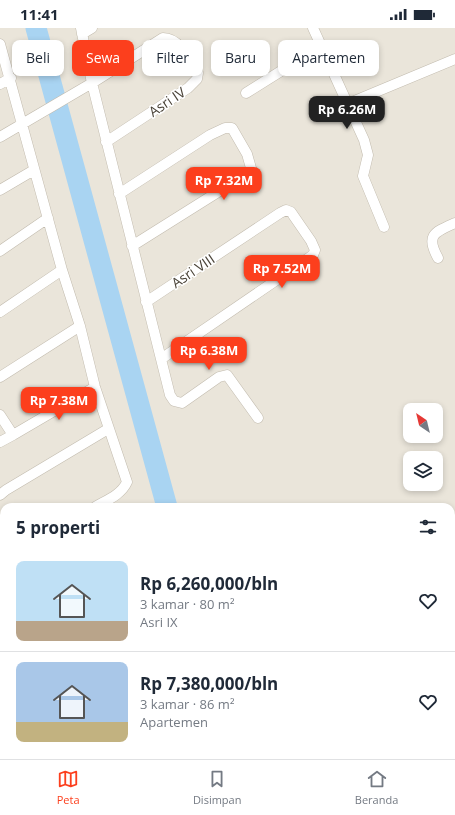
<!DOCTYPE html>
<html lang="id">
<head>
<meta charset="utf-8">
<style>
	:root { --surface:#fff; --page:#f2f2f3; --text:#1f2937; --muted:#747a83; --line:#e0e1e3; --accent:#fc3f1d }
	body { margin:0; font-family:"Open Sans",sans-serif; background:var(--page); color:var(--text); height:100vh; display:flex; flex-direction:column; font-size:15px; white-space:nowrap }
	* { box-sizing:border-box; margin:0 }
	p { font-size:13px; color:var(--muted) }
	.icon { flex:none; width:22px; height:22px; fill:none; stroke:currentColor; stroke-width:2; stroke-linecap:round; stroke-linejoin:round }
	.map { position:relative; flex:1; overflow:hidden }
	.side { position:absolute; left:0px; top:475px; width:455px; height:256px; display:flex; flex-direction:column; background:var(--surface); border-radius:12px 12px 0 0; box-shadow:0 2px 6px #0003 }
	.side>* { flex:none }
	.guide { position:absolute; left:12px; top:12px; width:431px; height:36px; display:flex; gap:8px }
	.needle { width:26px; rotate:325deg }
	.fabs { position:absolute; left:403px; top:375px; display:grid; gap:8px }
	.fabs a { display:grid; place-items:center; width:40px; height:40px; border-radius:8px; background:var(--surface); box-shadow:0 2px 6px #0003; font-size:20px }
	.price { position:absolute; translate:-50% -34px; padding:0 9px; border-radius:8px; background:var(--accent); color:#fff; font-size:13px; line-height:26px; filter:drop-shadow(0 1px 2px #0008) }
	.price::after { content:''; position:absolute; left:50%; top:24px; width:12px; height:9px; margin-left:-6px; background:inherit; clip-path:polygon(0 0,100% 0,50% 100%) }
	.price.on { background:#222; color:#fff }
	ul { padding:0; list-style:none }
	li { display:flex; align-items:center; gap:12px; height:100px; padding:0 16px }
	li+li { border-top:1px solid var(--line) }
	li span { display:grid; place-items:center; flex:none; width:112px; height:80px; border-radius:8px; color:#555 }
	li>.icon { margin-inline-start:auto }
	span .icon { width:48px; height:48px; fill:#fffc; stroke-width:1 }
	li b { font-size:17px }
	h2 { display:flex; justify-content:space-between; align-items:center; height:48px; padding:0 16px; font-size:17px }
	.pill { padding:0 14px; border-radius:8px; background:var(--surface); box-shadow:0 2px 6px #0003; font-size:14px; line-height:36px }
	.pill.on { background:var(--accent); color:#fff }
	.status { display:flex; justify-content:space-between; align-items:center; height:28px; padding:0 20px; background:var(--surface); direction:ltr }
	.status svg { height:11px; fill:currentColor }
	.tabs { display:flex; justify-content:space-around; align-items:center; height:56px; border-top:1px solid var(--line); background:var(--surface); font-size:11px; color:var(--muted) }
	.tabs a { display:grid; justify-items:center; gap:2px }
	.tabs .on { color:var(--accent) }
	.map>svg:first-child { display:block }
	.residential { fill:#eae5da; fill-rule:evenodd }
	.shadow { fill:#0003 }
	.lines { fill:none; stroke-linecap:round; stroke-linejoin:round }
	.river { stroke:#a9d4f2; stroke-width:21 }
	.building { fill:#d8cfc1; stroke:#d3c7b4 }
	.street-casing { stroke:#c2bbae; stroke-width:11 }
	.secondary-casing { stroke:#d6c79b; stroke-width:16 }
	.street { stroke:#fff; stroke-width:10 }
	.secondary { stroke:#fff3cd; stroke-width:15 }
	.labels { text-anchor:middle; stroke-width:3; stroke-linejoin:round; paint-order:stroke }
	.street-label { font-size:14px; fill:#4b4439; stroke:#fff }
</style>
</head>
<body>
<div class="status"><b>11:41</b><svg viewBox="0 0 49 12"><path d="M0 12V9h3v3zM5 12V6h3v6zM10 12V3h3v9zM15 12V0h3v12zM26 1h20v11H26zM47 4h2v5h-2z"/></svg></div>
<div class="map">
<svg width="455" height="731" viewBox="0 0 455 731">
	<rect width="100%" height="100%" fill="#f6f3ec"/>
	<path class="residential" d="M0 0H455V731H0ZM410 382H436V408H410ZM410 430H436V456H410ZM4 479H451V727H4Z"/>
	<path class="shadow" d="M0 669 4 675 3 693 0 688Z
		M4 705V727H10L3 730 0 725V707Z
		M74 727H81L83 731H76Z"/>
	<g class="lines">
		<path class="river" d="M36 0 167 479
			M260 727 262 731"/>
	</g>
	<path class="building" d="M0 668 4 673V684L0 686Z
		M4 704V721L0 723V706Z
		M34 727H48L50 731H36Z
		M73 727H81L82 728 75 731Z
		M182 727 184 731H176Z
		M193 727H205L207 731H187Z"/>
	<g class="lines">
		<defs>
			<path id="street" d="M81 0 92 55 163 10C180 10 190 32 198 45L197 51 188 60 106 114
				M313 0 364 112 368 127 363 148 384 199
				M82 6 92 0
				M0 16 62 242 80 298 95 359 127 454C121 467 107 472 95 479
				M0 56 11 50
				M246 65 321 18
				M347 76 455 31
				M0 109 92 55 170 367 174 373 182 375 219 349 227 347 258 390
				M0 162 34 142
				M119 166 210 107 225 100H232L247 126 251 140 245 147 132 218
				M0 223 48 190
				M438 230C425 207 435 204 455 195
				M146 274 280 185 286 182 291 184 311 213 315 222 313 227 161 331
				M0 284 62 242
				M0 349 80 298
				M0 387 13 407 0 414
				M13 407 95 359
				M0 467 6 462 108 401
				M0 494 4 501
				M0 544 4 552
				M451 609 455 615
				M451 721 455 718
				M98 727 101 731
				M403 727 405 731
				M435 731 441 727"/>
			<path id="secondary" d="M451 523 455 520
				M133 731 139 727"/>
		</defs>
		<use href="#street" class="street-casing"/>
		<use href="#secondary" class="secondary-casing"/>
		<use href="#street" class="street"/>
		<use href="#secondary" class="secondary"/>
	</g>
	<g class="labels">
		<g class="street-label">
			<text transform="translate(167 74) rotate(-34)" y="5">Asri IV</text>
			<text transform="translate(193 243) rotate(-34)" y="5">Asri VIII</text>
		</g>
	</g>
</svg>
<div class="fabs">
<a><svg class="needle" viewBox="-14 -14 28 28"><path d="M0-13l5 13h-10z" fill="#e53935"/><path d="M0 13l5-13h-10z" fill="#747a83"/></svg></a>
<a><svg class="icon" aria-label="layers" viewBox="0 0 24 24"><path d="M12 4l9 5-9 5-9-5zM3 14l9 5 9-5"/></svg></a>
</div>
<b class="price on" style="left:347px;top:102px">Rp 6.26M</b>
<b class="price" style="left:224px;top:173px">Rp 7.32M</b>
<b class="price" style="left:282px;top:261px">Rp 7.52M</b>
<b class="price" style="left:209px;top:343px">Rp 6.38M</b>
<b class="price" style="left:59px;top:393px">Rp 7.38M</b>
<div class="guide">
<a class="pill">Beli</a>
<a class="pill on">Sewa</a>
<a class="pill">Filter</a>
<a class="pill">Baru</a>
<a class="pill">Apartemen</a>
</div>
<section class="side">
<h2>5 properti<svg class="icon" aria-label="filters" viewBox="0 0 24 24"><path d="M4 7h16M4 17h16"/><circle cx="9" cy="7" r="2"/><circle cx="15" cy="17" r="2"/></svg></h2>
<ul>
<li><span style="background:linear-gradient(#bfe0f5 75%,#b9a48a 0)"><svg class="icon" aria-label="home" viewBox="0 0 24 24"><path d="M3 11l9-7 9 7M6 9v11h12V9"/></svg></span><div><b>Rp 6,260,000/bln</b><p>3 kamar · 80 m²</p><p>Asri IX</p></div><svg class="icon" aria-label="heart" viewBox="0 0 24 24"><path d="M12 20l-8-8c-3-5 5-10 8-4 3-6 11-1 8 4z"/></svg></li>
<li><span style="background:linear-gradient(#a9c7e8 75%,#c2b280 0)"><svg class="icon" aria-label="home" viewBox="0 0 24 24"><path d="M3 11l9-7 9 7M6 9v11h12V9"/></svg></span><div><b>Rp 7,380,000/bln</b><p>3 kamar · 86 m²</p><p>Apartemen</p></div><svg class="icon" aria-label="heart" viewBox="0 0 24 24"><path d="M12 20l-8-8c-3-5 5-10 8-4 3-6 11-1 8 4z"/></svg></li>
</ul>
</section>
</div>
<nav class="tabs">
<a class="on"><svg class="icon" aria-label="map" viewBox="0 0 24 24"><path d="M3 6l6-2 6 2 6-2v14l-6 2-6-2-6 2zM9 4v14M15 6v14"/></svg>Peta</a>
<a><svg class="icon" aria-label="saved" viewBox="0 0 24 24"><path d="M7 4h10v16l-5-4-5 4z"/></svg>Disimpan</a>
<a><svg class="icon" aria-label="home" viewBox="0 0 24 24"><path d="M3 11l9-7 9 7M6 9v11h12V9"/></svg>Beranda</a>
</nav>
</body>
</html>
